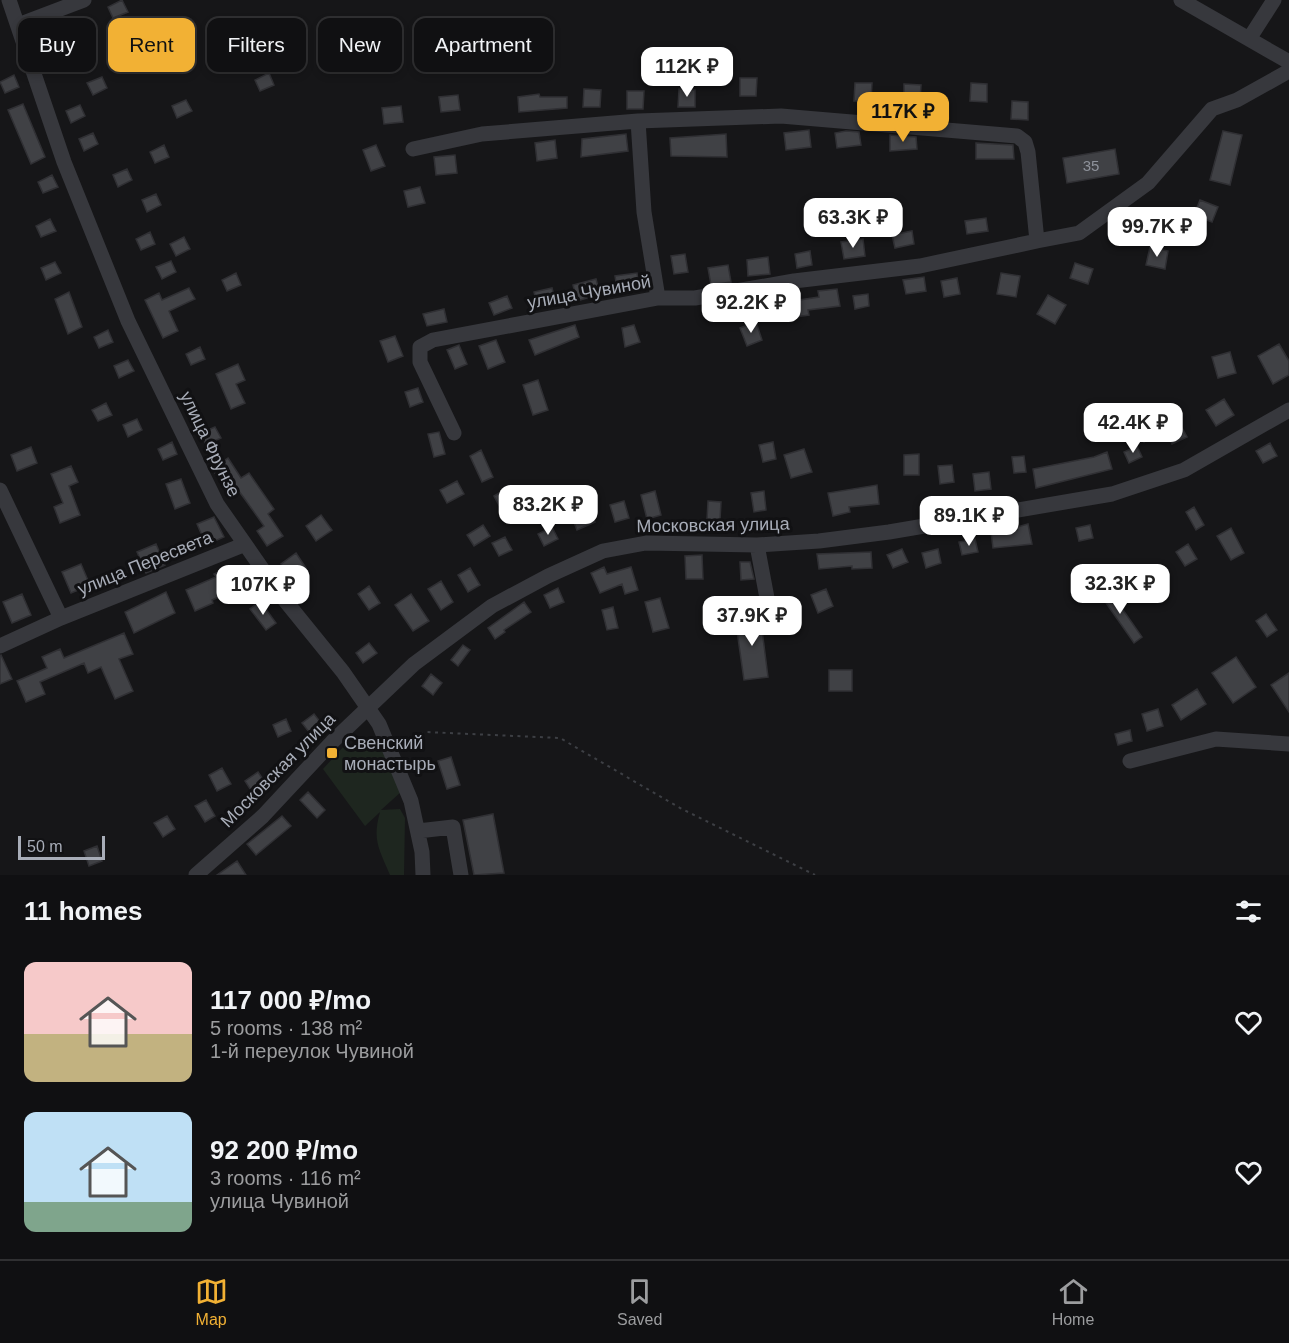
<!DOCTYPE html>
<html lang="en">
<head>
<meta charset="utf-8">
<style>
	:root { --surface:#101012; --page:#19191b; --text:#f1f3f6; --muted:#9c9d9f; --line:#303032; --accent:#f2b134 }
	body { margin:0; font-family:Arial,sans-serif; background:var(--page); color:var(--text); height:100vh; display:flex; flex-direction:column; font-size:22px; white-space:nowrap }
	* { box-sizing:border-box; margin:0 }
	p { font-size:20px; color:var(--muted) }
	.icon { flex:none; width:33px; height:33px; fill:none; stroke:currentColor; stroke-width:2; stroke-linecap:round; stroke-linejoin:round }
	.map { position:relative; height:875px; overflow:hidden }
	.panel { display:flex; flex-direction:column; background:var(--surface); flex:1 }
	.panel>* { flex:none }
	.guide { position:absolute; left:18px; top:18px; width:600px; height:54px; display:flex; gap:12px }
	.scale { position:absolute; left:18px; bottom:15px; width:87px; box-sizing:border-box; padding-left:6px; border:3px solid #a8adb8; border-top:0; font-size:16px; line-height:21px; white-space:nowrap; color:#a8adb8; -webkit-text-stroke:4px #111113; paint-order:stroke }
	.price { position:absolute; translate:-50% -51px; padding:0 14px; border-radius:12px; background:#fff; color:#222; font-size:20px; line-height:39px; filter:drop-shadow(0 2px 3px #0008) }
	.price::after { content:''; position:absolute; left:50%; top:36px; width:18px; height:14px; margin-left:-9px; background:inherit; clip-path:polygon(0 0,100% 0,50% 100%) }
	.price.selected { background:var(--accent); color:#111 }
	ul { padding:0; list-style:none }
	li { display:flex; align-items:center; gap:18px; height:150px; padding:0 24px }
	li span { display:grid; place-items:center; flex:none; width:168px; height:120px; border-radius:12px; color:#555 }
	li>.icon { margin-inline-start:auto }
	span .icon { width:72px; height:72px; fill:#fffc; stroke-width:1 }
	li b { font-size:26px }
	h2 { display:flex; justify-content:space-between; align-items:center; height:72px; padding:0 24px; font-size:26px }
	.tag { padding:0 21px; border-radius:12px; background:var(--surface); box-shadow:0 3px 9px #0003,0 0 0 2px var(--line); font-size:21px; line-height:54px }
	.tag.selected { background:var(--accent); color:#111 }
	.tabs { display:flex; justify-content:space-around; align-items:center; height:84px; border-top:2px solid var(--line); background:var(--surface); font-size:16px; color:var(--muted) }
	.tabs a { display:grid; justify-items:center; gap:3px }
	.tabs .selected { color:var(--accent) }
	.map>svg:first-child { display:block }
	.green { fill:#1e261f }
	.building { fill:#404145; stroke:#303034; stroke-width:1.5 }
	.lines { fill:none; stroke-linecap:round; stroke-linejoin:round }
	.path { stroke:#3d3f44; stroke-width:2; stroke-dasharray:3 4.5; stroke-linecap:butt }
	.minor { stroke:#37383d; stroke-width:15 }
	.poi-dot { fill:#f2b134; stroke:#111113; stroke-width:2 }
	.labels { text-anchor:middle; stroke-width:6; stroke-linejoin:round; paint-order:stroke }
	.number-label { font-size:15px; fill:#8e929b }
	.street-label { font-size:18px; fill:#a8adb8; stroke:#111113 }
	.poi-label { font-size:18px; fill:#a8adb8; stroke:#111113; text-anchor:start }
</style>
</head>
<body>
<div class="map">
<svg width="1289" height="875" viewBox="0 0 1289 875">
	<rect width="100%" height="100%" fill="#161618"/>
	<path class="green" d="M345 745 386 747 402 791 381 810 400 809 405 818 404 875H390C379 849 372 840 380 812L365 826 323 769Z"/>
	<path class="building" d="M122 0 128 12 113 18 108 7Z
		M65 53 70 64 56 71 50 60Z
		M269 73 274 85 260 91 255 80Z
		M14 75 19 87 5 93 0 82Z
		M102 77 107 88 93 95 87 83Z
		M740 78H757L756 96H740Z
		M855 83H872L871 101H854Z
		M971 83 987 84V102L970 101Z
		M904 84 921 85 920 102H904Z
		M584 89 601 90 600 107H583Z
		M679 89 695 90V107H678Z
		M627 91H644L643 109H627Z
		M539 94 540 97H567V108L519 112 518 97Z
		M458 95 460 110 441 112 439 97Z
		M186 100 192 111 177 118 172 106Z
		M1012 101 1028 102V120L1011 119Z
		M23 104 45 157 31 164 8 110Z
		M80 105 85 116 71 123 66 111Z
		M401 106 403 122 384 124 382 108Z
		M809 130 811 147 786 150 784 133Z
		M846 131 859 132 861 145 837 148 835 133Z
		M1223 131 1242 135 1230 185 1210 180Z
		M93 133 98 144 84 151 79 139Z
		M626 134 628 151 581 157 582 139Z
		M726 134 727 157 671 156 670 138Z
		M890 135 916 137 917 149 890 151Z
		M555 140 557 158 537 161 535 143Z
		M976 143 1013 145 1014 159H976Z
		M164 145 169 157 155 163 150 152Z
		M376 145 385 166 371 171 363 150Z
		M1115 149 1119 174 1067 183 1063 158Z
		M455 155 457 173 436 175 434 157Z
		M127 169 132 180 118 187 113 175Z
		M52 175 58 187 43 193 38 182Z
		M420 187 425 203 408 207 404 191Z
		M156 194 161 205 147 212 142 200Z
		M1200 200 1218 207 1212 222 1194 215Z
		M1147 211 1158 216 1152 229 1141 225Z
		M986 218 988 231 967 234 965 221Z
		M50 219 56 231 41 237 36 226Z
		M912 231 914 244 895 248 892 235Z
		M150 232 155 244 141 250 136 239Z
		M184 237 190 249 176 256 170 244Z
		M863 239 865 256 844 259 841 242Z
		M1150 247 1168 251 1165 269 1146 265Z
		M810 251 812 265 797 268 795 254Z
		M685 254 688 272 674 274 671 256Z
		M768 257 770 274 748 276 747 260Z
		M171 261 176 272 162 279 156 267Z
		M55 262 61 273 46 280 41 268Z
		M1075 263 1093 269 1088 284 1070 278Z
		M728 265 731 282 711 285 708 268Z
		M236 273 241 285 227 291 222 280Z
		M637 273 639 286 617 289 615 276Z
		M1001 273 1020 276 1016 297 997 294Z
		M924 277 926 291 906 294 903 280Z
		M957 278 960 294 944 297 941 281Z
		M596 279 600 294 577 301 573 285Z
		M189 288 195 299 169 311 178 331 163 338 145 300 159 293 162 300Z
		M552 288 556 304 538 308 534 292Z
		M837 289 840 306 808 310 809 315 788 318 786 302 819 297 818 291Z
		M69 292 82 327 68 334 55 299Z
		M868 294 869 306 855 309 853 296Z
		M1048 295 1066 305 1055 324 1037 314Z
		M507 296 512 308 494 315 489 303Z
		M444 309 447 322 427 326 423 314Z
		M756 322 762 340 747 346 740 328Z
		M575 325 579 337 535 355 529 340Z
		M634 325 640 342 625 347 622 328Z
		M108 330 113 342 99 348 94 337Z
		M395 336 403 356 388 362 380 341Z
		M496 340 505 362 488 369 479 346Z
		M1279 344 1289 361V375L1273 384 1258 356Z
		M459 345 467 364 455 369 447 350Z
		M200 347 205 359 191 365 186 354Z
		M1230 352 1236 373 1218 378 1212 357Z
		M128 360 134 371 119 378 114 366Z
		M238 364 245 380 236 384 245 403 231 409 216 374Z
		M538 380 548 410 533 415 523 385Z
		M418 388 423 402 410 407 405 392Z
		M1224 399 1234 415 1216 426 1206 410Z
		M106 403 112 415 98 421 92 410Z
		M1149 418 1158 434 1144 442 1135 425Z
		M137 419 142 430 128 437 123 425Z
		M1180 424 1187 437 1172 444 1166 431Z
		M215 427 221 438 206 445 201 433Z
		M439 432 445 454 434 457 428 434Z
		M172 442 177 454 163 460 158 449Z
		M773 442 776 459 763 462 759 445Z
		M1270 443 1277 456 1263 463 1256 451Z
		M1137 446 1142 457 1129 463 1124 452Z
		M31 447 37 463 17 471 11 455Z
		M804 449 812 472 791 478 784 455Z
		M481 450 493 477 482 482 470 456Z
		M1107 452 1112 469 1036 488 1033 469 1094 457Z
		M919 454V475H904V455Z
		M1024 456 1026 472 1014 473 1012 457Z
		M228 458 241 478 249 473 274 509 268 514 283 536 267 546 257 531 264 526 244 498 230 479 223 484 212 469Z
		M952 465 954 482 940 484 938 466Z
		M71 466 78 482 69 486 80 515 60 523 54 507 63 503 51 474Z
		M989 472 991 489 975 491 973 474Z
		M181 479 190 503 175 509 166 484Z
		M457 481 464 494 447 503 440 490Z
		M877 485 879 504 849 507 850 512 833 516 828 493Z
		M504 490 511 503 501 509 494 496Z
		M655 491 661 515 647 519 641 495Z
		M764 491 766 510 754 512 751 493Z
		M624 501 629 518 615 522 610 505Z
		M708 501 721 502 720 520H707Z
		M1194 507 1204 525 1196 530 1186 512Z
		M591 512 595 522 577 530 573 520Z
		M321 515 332 530 316 541 306 526Z
		M214 517 224 537 206 545 197 524Z
		M1028 524 1032 544 993 548 991 532 1017 530V527Z
		M483 525 490 536 474 546 467 535Z
		M1090 525 1093 538 1079 541 1076 528Z
		M552 527 558 539 544 546 538 534Z
		M1231 528 1244 553 1231 560 1217 536Z
		M505 537 512 550 499 556 492 543Z
		M975 539 978 552 962 555 959 542Z
		M156 544 165 565 146 573 137 552Z
		M1188 544 1197 559 1185 566 1176 552Z
		M902 549 908 562 893 568 887 555Z
		M938 549 941 563 926 568 922 553Z
		M871 552 872 568 852 569V566L819 569 817 554Z
		M296 553 306 568 291 579 281 564Z
		M702 555 703 579H686L685 556Z
		M740 562H750L754 579 741 580Z
		M81 564 90 585 71 593 62 572Z
		M233 566 242 587 212 600 213 603 195 611 186 590 216 577 214 574Z
		M604 567 607 574 631 567 638 590 625 594 622 584 600 593 591 573Z
		M470 568 480 585 468 592 458 575Z
		M441 581 453 602 441 610 428 589Z
		M369 586 380 603 369 610 358 594Z
		M1107 587 1142 637 1134 643 1099 593Z
		M558 588 564 602 550 608 544 595Z
		M826 589 833 606 818 613 811 595Z
		M166 592 175 613 134 633 125 612Z
		M22 594 31 615 12 623 3 602Z
		M411 594 429 621 413 631 395 605Z
		M660 598 669 628 653 632 645 602Z
		M260 601 276 623 266 630 250 609Z
		M524 602 531 612 504 630 505 632 495 639 488 628Z
		M613 607 618 628 607 630 602 610Z
		M760 614 768 677 744 680 735 617Z
		M1266 614 1277 630 1267 637 1256 621Z
		M124 633 133 654 119 659 133 691 115 699 101 667 88 673 84 663 40 682 45 694 26 702 17 681 47 668 42 657 60 649 64 658Z
		M369 643 377 653 363 663 356 653Z
		M463 645 470 650 458 666 451 660Z
		M1 655 12 679 0 684V656Z
		M1236 657 1256 687 1233 703 1212 673Z
		M829 670H852V691H829Z
		M1289 673V712L1271 685Z
		M431 674 442 683 433 695 422 686Z
		M1197 689 1206 704 1181 720 1172 705Z
		M1158 709 1163 726 1147 731 1142 714Z
		M314 714 321 723 309 732 302 723Z
		M286 719 291 731 278 737 273 725Z
		M1130 730 1132 741 1118 745 1115 734Z
		M451 757 460 785 447 789 438 761Z
		M222 768 231 784 217 791 209 775Z
		M258 772 265 782 252 792 245 781Z
		M308 792 325 810 317 818 300 800Z
		M206 800 215 816 205 822 195 806Z
		M493 814 504 873 474 875 463 820Z
		M167 816 175 829 163 837 154 823Z
		M282 816 291 826 256 855 247 844Z
		M97 846 102 861 89 866 84 851Z
		M237 861 246 875H217Z"/>
	<g class="lines">
		<path class="path" d="M399 741 426 732 560 738 680 808 815 875"/>
		<path class="minor" d="M9 0 64 162 128 321 217 504 279 593 343 672 379 724 411 801 422 852 423 875
			M1181 0 1289 62
			M18 25 84 0
			M1249 39 1274 0
			M638 121 644 212 658 298
			M413 149 482 134 638 121 781 116 1017 136 1025 142 1028 152 1037 241 1079 233 1148 183 1212 109 1237 100 1289 71
			M454 433 420 362V347L433 340 658 298H695L794 281 920 266 1037 241
			M0 490 61 618
			M757 545 767 598
			M0 646 61 618 243 545
			M1130 761 1216 739 1289 744
			M418 831 453 827 461 875
			M196 875 263 816 332 742 414 664 492 606 548 576 603 551 646 543 757 545 819 541 889 532 1112 494 1184 470 1289 410"/>
	</g>
	<rect class="poi-dot" x="326" y="747" width="12" height="12" rx="3"/>
	<g class="labels">
		<g class="number-label">
			<text x="1091" y="171">35</text>
		</g>
		<g class="street-label">
			<text transform="translate(589 292) rotate(-10)" y="6">улица Чувиной</text>
			<text transform="translate(210 444) rotate(64)" y="6">улица Фрунзе</text>
			<text transform="translate(713 525) rotate(-1)" y="6">Московская улица</text>
			<text transform="translate(145 563) rotate(-22)" y="6">улица Пересвета</text>
			<text transform="translate(278 770) rotate(-45)" y="6">Московская улица</text>
		</g>
		<g class="poi-label">
			<text x="344" y="749">Свенский<tspan x="344" dy="21">монастырь</tspan></text>
		</g>
	</g>
</svg>
<div class="scale">50 m</div>
<b class="price" style="left:687px;top:98px">112K ₽</b>
<b class="price selected" style="left:903px;top:143px">117K ₽</b>
<b class="price" style="left:853px;top:249px">63.3K ₽</b>
<b class="price" style="left:1157px;top:258px">99.7K ₽</b>
<b class="price" style="left:751px;top:334px">92.2K ₽</b>
<b class="price" style="left:1133px;top:454px">42.4K ₽</b>
<b class="price" style="left:548px;top:536px">83.2K ₽</b>
<b class="price" style="left:969px;top:547px">89.1K ₽</b>
<b class="price" style="left:1120px;top:615px">32.3K ₽</b>
<b class="price" style="left:263px;top:616px">107K ₽</b>
<b class="price" style="left:752px;top:647px">37.9K ₽</b>
<div class="guide">
<a class="tag">Buy</a>
<a class="tag selected">Rent</a>
<a class="tag">Filters</a>
<a class="tag">New</a>
<a class="tag">Apartment</a>
</div>
</div>
<section class="panel">
<h2>11 homes<svg class="icon" aria-label="filters" viewBox="0 0 24 24"><path d="M4 7h16M4 17h16"/><circle cx="9" cy="7" r="2"/><circle cx="15" cy="17" r="2"/></svg></h2>
<ul>
<li><span style="background:linear-gradient(#f6c9c9 60%,#c2b280 0)"><svg class="icon" aria-label="home" viewBox="0 0 24 24"><path d="M3 11l9-7 9 7M6 9v11h12V9"/></svg></span><div><b>117 000 ₽/mo</b><p>5 rooms · 138 m²</p><p>1-й переулок Чувиной</p></div><svg class="icon" aria-label="heart" viewBox="0 0 24 24"><path d="M12 20l-8-8c-3-5 5-10 8-4 3-6 11-1 8 4z"/></svg></li>
<li><span style="background:linear-gradient(#bfe0f5 75%,#7fa58c 0)"><svg class="icon" aria-label="home" viewBox="0 0 24 24"><path d="M3 11l9-7 9 7M6 9v11h12V9"/></svg></span><div><b>92 200 ₽/mo</b><p>3 rooms · 116 m²</p><p>улица Чувиной</p></div><svg class="icon" aria-label="heart" viewBox="0 0 24 24"><path d="M12 20l-8-8c-3-5 5-10 8-4 3-6 11-1 8 4z"/></svg></li>
</ul>
</section>
<nav class="tabs">
<a class="selected"><svg class="icon" aria-label="map" viewBox="0 0 24 24"><path d="M3 6l6-2 6 2 6-2v14l-6 2-6-2-6 2zM9 4v14M15 6v14"/></svg>Map</a>
<a><svg class="icon" aria-label="saved" viewBox="0 0 24 24"><path d="M7 4h10v16l-5-4-5 4z"/></svg>Saved</a>
<a><svg class="icon" aria-label="home" viewBox="0 0 24 24"><path d="M3 11l9-7 9 7M6 9v11h12V9"/></svg>Home</a>
</nav>
</body>
</html>
